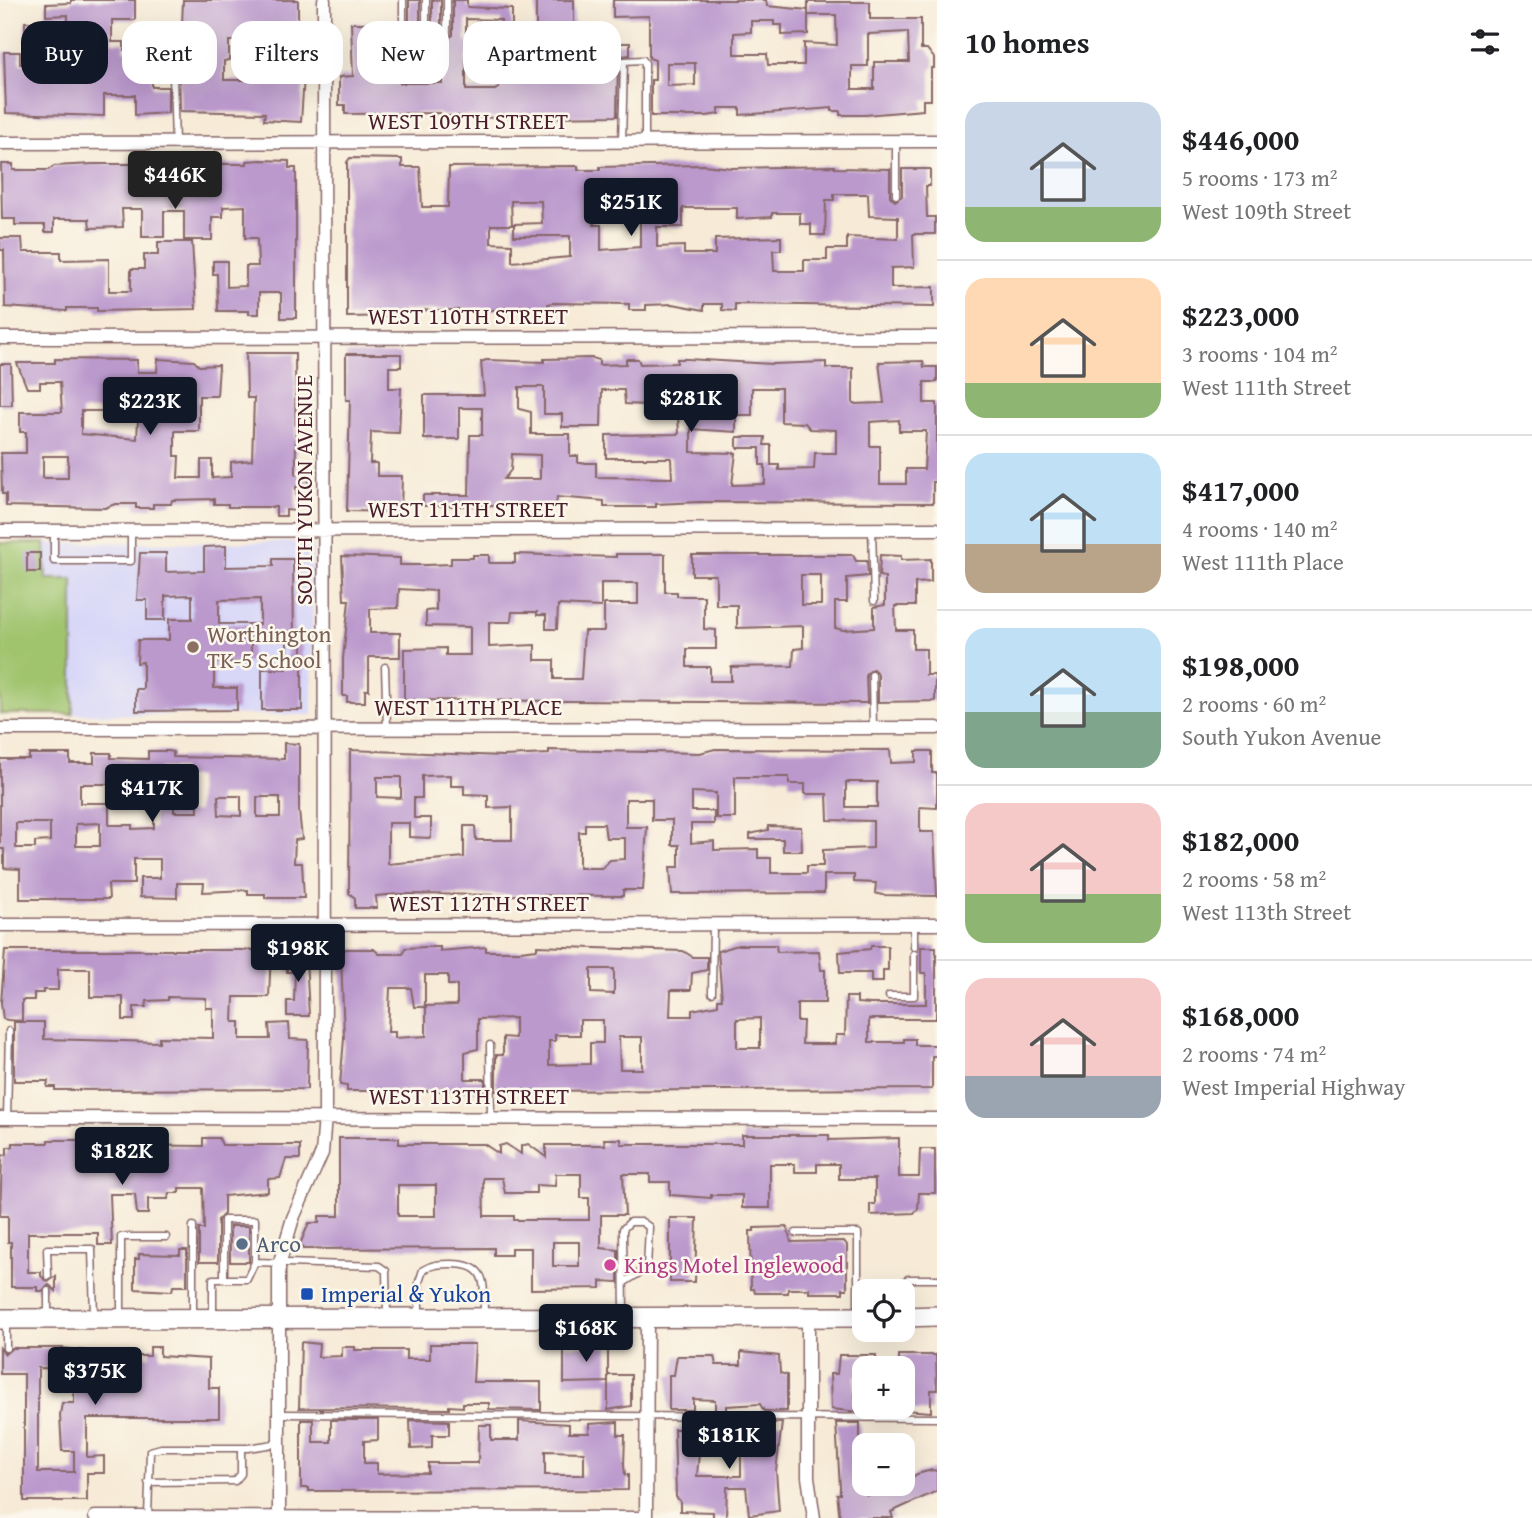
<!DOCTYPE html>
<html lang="en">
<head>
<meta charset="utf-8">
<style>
	:root { --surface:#fff; --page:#f6f6f6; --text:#202124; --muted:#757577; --line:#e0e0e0; --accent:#111827 }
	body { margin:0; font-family:"Gentium Book Plus",serif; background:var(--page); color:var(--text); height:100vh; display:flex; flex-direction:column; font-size:26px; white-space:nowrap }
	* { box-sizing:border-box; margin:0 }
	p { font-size:23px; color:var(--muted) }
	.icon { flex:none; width:38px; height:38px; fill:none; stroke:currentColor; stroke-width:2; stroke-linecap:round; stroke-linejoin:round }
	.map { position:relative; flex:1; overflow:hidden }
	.sheet { display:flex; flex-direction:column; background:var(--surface); width:595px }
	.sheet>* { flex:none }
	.top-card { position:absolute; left:21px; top:21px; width:665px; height:63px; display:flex; gap:14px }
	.buttons { position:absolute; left:852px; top:1279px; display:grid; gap:14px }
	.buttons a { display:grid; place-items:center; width:63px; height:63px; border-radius:14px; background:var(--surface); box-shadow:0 7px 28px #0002; font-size:35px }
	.price { position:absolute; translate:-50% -60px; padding:0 16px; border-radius:7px; background:var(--accent); color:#fff; font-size:23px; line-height:46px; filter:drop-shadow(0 2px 4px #0008) }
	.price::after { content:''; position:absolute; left:50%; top:42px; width:21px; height:16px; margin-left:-10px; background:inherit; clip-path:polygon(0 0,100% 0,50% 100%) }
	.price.active { background:#222; color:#fff }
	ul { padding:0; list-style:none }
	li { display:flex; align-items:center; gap:21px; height:175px; padding:0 28px }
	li+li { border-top:2px solid var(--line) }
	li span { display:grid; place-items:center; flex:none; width:196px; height:140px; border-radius:21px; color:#555 }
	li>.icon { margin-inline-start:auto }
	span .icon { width:84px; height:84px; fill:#fffc; stroke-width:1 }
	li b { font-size:30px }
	h2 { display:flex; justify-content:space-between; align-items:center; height:84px; padding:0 28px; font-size:30px }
	.chip { padding:0 24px; border-radius:21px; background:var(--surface); box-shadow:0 7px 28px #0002; font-size:24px; line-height:63px }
	.chip.active { background:var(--accent); color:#fff }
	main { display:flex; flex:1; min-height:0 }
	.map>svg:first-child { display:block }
	.built { fill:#d8d7f8 }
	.green { fill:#a0c46e; stroke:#75724c; stroke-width:2 }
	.building { fill:#bb99cd; fill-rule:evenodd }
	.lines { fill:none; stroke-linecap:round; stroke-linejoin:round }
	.lane-casing { stroke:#876667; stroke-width:9 }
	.street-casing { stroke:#876667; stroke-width:15 }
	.primary-casing { stroke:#876667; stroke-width:22 }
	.lane { stroke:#fff; stroke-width:6 }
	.street { stroke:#fff; stroke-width:12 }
	.primary { stroke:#fff; stroke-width:19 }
	.education-dot { fill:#8d6e63; stroke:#fbf7ec; stroke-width:2.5 }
	.service-dot { fill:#5c6f8a; stroke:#fbf7ec; stroke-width:2.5 }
	.hotel-dot { fill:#d1479c; stroke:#fbf7ec; stroke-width:2.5 }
	.transit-dot { fill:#1a4fb4; stroke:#fbf7ec; stroke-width:2.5 }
	.labels { text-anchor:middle; stroke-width:5; stroke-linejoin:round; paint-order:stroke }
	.street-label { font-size:23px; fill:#4a1f2b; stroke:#fbf7ec }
	.education-label { font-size:23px; fill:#785e54; stroke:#fbf7ec; text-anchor:start }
	.service-label { font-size:23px; fill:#4e5e75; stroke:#fbf7ec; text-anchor:start }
	.hotel-label { font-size:23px; fill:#b23c85; stroke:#fbf7ec; text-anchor:start }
	.transit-label { font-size:23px; fill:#164399; stroke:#fbf7ec; text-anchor:start }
</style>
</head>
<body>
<main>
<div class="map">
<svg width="937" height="1518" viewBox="0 0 937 1518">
	<rect width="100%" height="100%" fill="#fbf7ec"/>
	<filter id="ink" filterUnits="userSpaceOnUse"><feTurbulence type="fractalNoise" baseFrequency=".0143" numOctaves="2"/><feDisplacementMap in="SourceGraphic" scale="14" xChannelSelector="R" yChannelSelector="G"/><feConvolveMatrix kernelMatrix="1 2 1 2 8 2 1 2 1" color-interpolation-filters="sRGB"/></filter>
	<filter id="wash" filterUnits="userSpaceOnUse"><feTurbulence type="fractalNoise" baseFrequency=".00686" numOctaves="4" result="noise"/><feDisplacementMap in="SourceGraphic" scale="28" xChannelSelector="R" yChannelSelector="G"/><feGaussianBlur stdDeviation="1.57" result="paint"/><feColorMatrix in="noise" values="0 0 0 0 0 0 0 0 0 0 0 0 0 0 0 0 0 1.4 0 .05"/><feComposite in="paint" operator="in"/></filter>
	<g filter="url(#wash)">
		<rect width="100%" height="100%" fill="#f7ebd7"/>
		<path class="built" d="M313 542 312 715 73 714V580L46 579 45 543Z"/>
		<path class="green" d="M0 543H45L46 579H73V714H0Z"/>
		<g id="blocks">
			<path class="building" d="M71 0H135V20H112V42H124V50H146V46H150V24H168L167 45H177V62L147 61 141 67 144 72 152 73V87H168V113L135 115V95H104V116L6 113 4 52H20V64H44V76H64V58L44 57 45 42 68 43V15L46 16V4L71 3Z
				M183 0H298V25H302L305 60 301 122 264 120 265 113 180 111 179 68H196V63H205V42H196V26H182ZM245 32H270V40H273V70H263L258 80H224V61L229 60V41H245Z
				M409 0H420V33L425 38 432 33V0H441V34L446 40 453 35V0H467V7L512 9V36H501V20L466 19V42H486V54L466 55V90H495L499 88V76L515 77 518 63H530V71H557L560 41H524V29H536V0H574V26L601 28V40L574 39V67H603V43H630V55L622 56 618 60 617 116 472 118V116H440V113L345 114V105H339V77L353 76 351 23H397L398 37 405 40 409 35ZM400 57H442V83H400Z
				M613 0H766L767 6 808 10V34L782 35V25H774V21H751V32L734 33V54H767L768 65H804V43L837 45 836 15H808V2H870V19H921V49H927L934 58V68H931V100H923V110L865 115H840V111H832V108L740 115V108H719V114L707 116H651V80H655V60L649 58V16L613 17ZM908 32 909 62H874V89H852V66H868V34ZM667 63H695V85L667 86Z
				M25 22H45V41H25Z
				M350 158 402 159V167H420L422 207H448L449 167 578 166V170H600V167L703 165 732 168 835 166V168L890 169V196L895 201 902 196V169H930V186H926L927 217H935V234H913L914 267 891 268V288L934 287V307L735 304V311L722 310V304H704V310L673 304 646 305V310H629V304L553 303 548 304V308L534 310H434L401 311V316L347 317V162ZM593 194H614V219H640V247L601 250V225H594ZM834 194H868L869 216 898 217V239L847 237V249H827V260H804V271H774L773 250H781V237L715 239V254H684V246L657 247V227H683V208H737V219L772 217V213H800V224H811V235H825L826 200H834ZM511 201H541L542 223 514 224V236H570V257L512 262V244L491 243V225H512Z
				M262 160 289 161V168H296V318H281V293H259V314H249V311H218L217 274H213V261H227V287L246 286V266H258L257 238H245V206L223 207V217H212V240H184V211H164V237H142V209H122L123 227 90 228 89 219H54V232H45V225H15V219H2L1 164H13V170H48L54 166 93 164H247V161Z
				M0 238H22L23 252H61V260L109 259V291H131V269H144V255H158V242H192L196 309 97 311V308H67V311L5 307 4 250H0Z
				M246 353H295L296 475 308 474 309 486 296 487V511L286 510V516H276V507H228V504H214V499L172 500 171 504H153V508H136V504H115L105 508 6 506V494H2L1 453H26V432H20V412H62L60 382H40V388H27L17 363H55V359L137 360V372H157L158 359 194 361 199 366 219 365 217 396H199V431H175V456H179L178 478H201V460H212V478L231 477V462L252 460 254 398H247ZM111 400H139L137 439 81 434V411H111ZM43 456H68V478H43Z
				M346 354H401V367H389V388H401L399 433 371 432 370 463H377V476H402L401 512 347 511 350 400H346Z
				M592 358 599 360V365L626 364V359H638L640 364 677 363V359H687L773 364 826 362V368H853V404L884 403 879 362 923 361 924 367H937V382H924V403H937V482H933V503L700 502 656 504V507H604V501L557 497 556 506H423V495H469L470 435H482V408H459V439H424V395H484L481 362 486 360 544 362V359ZM519 387H544V414H562V427H601L602 390H624L625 404 669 406V415H678L679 434 606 435V458H671L672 478 596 477V463H578V456H570V434H531V412L519 409ZM752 388H781V422L805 423 810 429 836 430V453H815L814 469 779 470V465H771V445H764L765 437H737V448H760V465H765V484L732 485 736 453 691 452V429L736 432V415H752ZM899 420V431H926L924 469H906V484H880V446H870V422ZM512 454 540 455V479H504L511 470Z
				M0 364H11L12 405H0Z
				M226 546V567L273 566V559H293L294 639H302V710H262V669H287V641H251V662H214V688H237V710L136 711V689H143V662L137 663 138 640H169V619H192V595L165 596V620H147V600H137L140 553H166V572L204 571V547ZM260 599V624H219V600Z
				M27 553H40V572H27Z
				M515 554 616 557V554H665V592H677V596H704V629L716 630V649H687V667H710V681H731V667L793 666 794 649 803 648V626L737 628V605H716V578L715 575H692V555H853L856 561H867L868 576 847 578V602H835V628L843 630 874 628V607L885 605V577L879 576 880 555 901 556V560L931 559V582L915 583V606H895L896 630H913V649H926V675H935V701L878 702V674L873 669 866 674 867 703 404 700V649L446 648V655H470V627L426 626V611L436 610V591L399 589 398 608 370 609V633H400V657H369V690H365V702H347V696H343V659L349 600H344L342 556 400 558V565H426L451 564V558H473V555H489V563H515ZM801 575H821V605H801ZM601 583H638V604H604V631H584L581 679H554V660H535V645L489 647V622H511L512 612H537V615H546V629H557L558 605 601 607Z
				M284 743 299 744V811L302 839 295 840 294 863H302L304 898H265V894H248V890L203 892 204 883H177V898L140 897V878H160V859H134V884H108L109 899H20V869L4 868V849H0V759H29V754H70V763H94V753H111V758L148 759V751H168L173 752V757L284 759ZM160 768H182V777H197L198 812H174V801H154V828L132 829V825H109V803H80V784H112V799H123V793H145V799H159ZM218 796H241V816L219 815ZM257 797H280V817H257ZM16 823H50V841L35 842V848H16ZM100 823V846H76V824Z
				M715 749 890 750 891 763 916 762V751H932V773H937V808L920 807V832H934L937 896 882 895 875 893 876 883 854 882V875H824V893L672 894 670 867H679V845H672V820H652V799H626V827H647L643 890H623V896L399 894 376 896 377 908H355V898L349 893 350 750 503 756 549 754V750L700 753ZM451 775V786H464V794L488 795V808L512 807V840H476L475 826H464V857L388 864V823H409V837L431 838V818H414V798H422V776ZM377 777H401V798L377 797ZM735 777H789V784H805V794H827L828 820 873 821V848L823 850V866H807V873H771V858H758V849L714 850V841L691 843V824H714V811H692V792L716 793V818H735ZM846 782H877V807H846ZM585 824H604L606 838H625V859L610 860 602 868H579V832H585Z
				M768 826 801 827 802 851H783V839H750V834L768 830Z
				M738 945H776L777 952 819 951 821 970H825V1003H797V1021H803L802 1044H835L836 1035H845L846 997H857V1003L871 1004H926V973H921V947H936V1019H869V1042H904V1039H915V1045H937V1056H932V1089L496 1091V1055H503V1037L515 1038V1018L478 1019V1049L465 1052V1079H485V1091H347V1086L340 1085 344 1039 341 952 346 949H374L379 954H403L405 948 426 947H440V951L486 947V951H520L537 949V946L683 951 693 957H707V970L692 973 691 990H671L670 1016H692V1010L718 1005V999H722L718 951ZM591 969H614V994L591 993ZM425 975H448V985H457V1005L426 1006V1036L395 1038V1032H388L390 988H411L414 1007H425ZM760 1018V1048H737V1019ZM580 1020H603V1043H590V1064L549 1065V1041H555V1035H580ZM619 1037H642V1069H620Z
				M871 946H888V970H883V982H871V973H840L839 952 870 949Z
				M300 949V954L306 957 309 1016H287V1001H294L295 972H287V950Z
				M5 950H271L269 997H234L233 1022H240V1039H270L269 1024 289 1023 290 1039 308 1040 307 1089 55 1090V1087H47L48 1081H14V1022H44V1039L159 1042V1037L213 1038V1008H206V998L168 997V1000L147 1001 146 1007H134V1020H123V997H90V969H58V990H43V993H34V1000H22V1021L8 1020 3 1019 1 1003Z
				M742 1135H829V1140L899 1138V1177H919L920 1149H935V1193H919L918 1209 914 1213 870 1215V1204H875V1179H839V1164H817V1172H795V1164H770V1208H742V1195H711V1198L670 1195V1182H650V1174H623L625 1215H601V1248L618 1250V1282L601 1281V1288L531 1289V1248H511V1255H494V1248L303 1249 300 1244 309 1223H319V1216H339V1138H399V1144H484L499 1154V1146L506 1144 521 1154V1146L528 1144 546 1157V1145H605L604 1139H621V1144H742ZM556 1174H581V1198H589V1220H514V1216H484L483 1178H502L505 1193H536V1185L555 1186ZM398 1185H436V1216H398ZM553 1242H579V1266H553Z
				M203 1138H219L222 1145H300V1159H286L280 1178 268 1179V1192L224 1196V1214L218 1220V1262H199V1229H204L203 1188H179V1193H169L168 1199H148V1214H137L135 1194H110L112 1245H98V1233H28V1272H41V1276L48 1282 56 1276V1291L49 1285 42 1291H37V1287H11V1242H8V1216H0L2 1156 7 1154V1147H13V1143H48V1140H110V1145L203 1146Z
				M670 1218H697L695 1282H670Z
				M230 1226H249V1262H230Z
				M787 1227 791 1242 844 1241 847 1245V1289H843V1293H809V1289H788V1293H755L754 1289H751L750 1231H754V1228Z
				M180 1250H187V1286H173L172 1291 135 1289V1259H139V1254L180 1255Z
				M301 1342 319 1344 318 1357 342 1356V1347H355V1350H406V1359H430V1344H475L473 1382H541V1410L489 1409V1403H463V1407L449 1406V1409L299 1408Z
				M564 1346H608V1382L564 1383Z
				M150 1347H160V1356L209 1359V1388H219V1418H87V1457L104 1456V1473H87V1501H24V1374H0V1348L5 1354 12 1348H63L87 1351V1356H150ZM38 1368 74 1369V1403H62L60 1415 62 1451H74V1472H38Z
				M741 1352 779 1356 780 1373 787 1375V1411H764L760 1404 726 1406V1411H715V1400L693 1399V1410H669V1375H674L677 1356H714L716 1365H741Z
				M839 1355H876V1368H864V1376H855V1397H864V1410L860 1412 831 1409 830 1374H837Z
				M899 1355H936L937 1390H931V1412L904 1410 903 1368H899Z
				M608 1375H631V1406L608 1410Z
				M301 1420H313V1442H331V1420H378V1440L364 1441V1463H377V1474L428 1473V1463H478L479 1425H491V1440H519V1421L569 1424V1433H589V1424L618 1422V1435H625L624 1465 625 1475H628V1490L309 1491V1488H301ZM545 1451 584 1452V1475H545Z
				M410 1420 449 1421V1435H432V1448L411 1449Z
				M715 1422 741 1428H764V1423H782L776 1471 779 1511 749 1515 746 1487H727L726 1518H713V1512L680 1511V1501L676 1497 674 1429H701L697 1476H741V1438L714 1437Z
				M836 1423H860V1454H864V1491L867 1495 889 1490 887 1484H903L917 1474 932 1470 937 1471V1491L891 1512 893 1518H840L837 1494H840V1487Z"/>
		</g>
	</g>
	<g filter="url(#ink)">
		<use href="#blocks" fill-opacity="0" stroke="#876667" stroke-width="2"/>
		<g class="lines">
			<defs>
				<path id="lane" d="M426 32V0
					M447 34V0
					M403 35V0
					M147 67 166 69 173 76 175 143
					M896 141V195
					M622 142 624 61 643 60 645 63V142
					M872 529 874 601
					M54 531V561H131V531
					M385 667 387 728
					M872 675 873 728
					M914 924V947
					M712 993 713 924
					M889 996H914V954
					M490 1045 491 1118
					M7 1118 9 1031
					M796 1233H858V1316
					M48 1276 47 1249H92L94 1315
					M224 1279V1220H255V1262
					M48 1291V1317
					M902 1292 901 1284 908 1279H937
					M121 1314V1237H166
					M193 1314V1226
					M419 1314V1282L423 1270C433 1264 440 1264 451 1264 490 1264 483 1285 484 1316
					M624 1314 623 1229 630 1222H642L649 1227 647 1268 625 1282
					M213 1315V1279H247L255 1262 379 1266 386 1271 387 1314
					M6 1321V1348
					M280 1414 937 1418
					M148 1482 235 1481 241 1474V1448
					M148 1518 150 1451 161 1448H248L280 1443"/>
				<path id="street" d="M0 143 937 141
					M0 338 937 337
					M0 531 937 529
					M0 729 937 728
					M0 925 937 924
					M0 1118 937 1119
					M808 1317V1477L814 1518
					M95 1517 646 1518
					M279 1518V1265L293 1218 322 1153 325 1117 324 0
					M646 1518 647 1320"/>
				<path id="primary" d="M903 1317 937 1316
					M0 1319 864 1317"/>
			</defs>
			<use href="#lane" class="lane-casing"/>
			<use href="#street" class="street-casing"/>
			<use href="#primary" class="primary-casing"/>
			<use href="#lane" class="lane"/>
			<use href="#street" class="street"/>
			<use href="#primary" class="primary"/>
		</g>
	</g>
	<circle class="education-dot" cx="193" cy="647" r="7"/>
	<circle class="service-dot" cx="242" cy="1244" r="7"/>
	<circle class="hotel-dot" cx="610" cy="1265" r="7"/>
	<rect class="transit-dot" x="300" y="1287" width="14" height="14" rx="3.5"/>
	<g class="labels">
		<g class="street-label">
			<text x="468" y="129">WEST 109TH STREET</text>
			<text x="468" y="324">WEST 110TH STREET</text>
			<text transform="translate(304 490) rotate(-90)" y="8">SOUTH YUKON AVENUE</text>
			<text x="468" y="517">WEST 111TH STREET</text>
			<text x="468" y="715">WEST 111TH PLACE</text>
			<text x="489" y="911">WEST 112TH STREET</text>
			<text x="469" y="1104">WEST 113TH STREET</text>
		</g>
		<g class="education-label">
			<text x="207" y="642">Worthington<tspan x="207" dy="26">TK-5 School</tspan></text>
		</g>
		<g class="service-label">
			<text x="256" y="1252">Arco</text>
		</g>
		<g class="hotel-label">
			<text x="624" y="1273">Kings Motel Inglewood</text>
		</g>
		<g class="transit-label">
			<text x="321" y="1302">Imperial &amp; Yukon</text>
		</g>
	</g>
</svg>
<div class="buttons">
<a><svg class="icon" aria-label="locate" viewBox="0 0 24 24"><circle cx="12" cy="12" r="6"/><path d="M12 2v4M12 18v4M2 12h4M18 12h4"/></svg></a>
<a>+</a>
<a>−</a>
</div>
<b class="price active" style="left:175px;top:211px">$446K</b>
<b class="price" style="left:631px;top:238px">$251K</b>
<b class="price" style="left:691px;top:434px">$281K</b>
<b class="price" style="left:150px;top:437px">$223K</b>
<b class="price" style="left:152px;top:824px">$417K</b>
<b class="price" style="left:298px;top:984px">$198K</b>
<b class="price" style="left:122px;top:1187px">$182K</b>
<b class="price" style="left:586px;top:1364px">$168K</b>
<b class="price" style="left:95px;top:1407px">$375K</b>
<b class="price" style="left:729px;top:1471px">$181K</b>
<div class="top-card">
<a class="chip active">Buy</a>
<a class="chip">Rent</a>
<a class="chip">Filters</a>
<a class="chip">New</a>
<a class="chip">Apartment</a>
</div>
</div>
<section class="sheet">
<h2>10 homes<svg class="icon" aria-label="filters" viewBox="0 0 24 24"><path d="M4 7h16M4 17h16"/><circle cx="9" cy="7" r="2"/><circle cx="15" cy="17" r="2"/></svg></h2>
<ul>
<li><span style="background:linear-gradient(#c9d6e8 75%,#8fb573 0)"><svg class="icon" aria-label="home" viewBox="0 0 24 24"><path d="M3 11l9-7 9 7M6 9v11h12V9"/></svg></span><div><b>$446,000</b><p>5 rooms · 173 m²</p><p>West 109th Street</p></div></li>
<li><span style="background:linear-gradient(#ffd9b3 75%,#8fb573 0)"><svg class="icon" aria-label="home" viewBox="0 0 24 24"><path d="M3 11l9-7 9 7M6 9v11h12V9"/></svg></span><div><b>$223,000</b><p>3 rooms · 104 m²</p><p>West 111th Street</p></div></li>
<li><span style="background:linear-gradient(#bfe0f5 65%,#b9a48a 0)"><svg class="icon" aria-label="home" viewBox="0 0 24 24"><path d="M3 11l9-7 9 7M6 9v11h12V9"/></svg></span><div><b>$417,000</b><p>4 rooms · 140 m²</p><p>West 111th Place</p></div></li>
<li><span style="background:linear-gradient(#bfe0f5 60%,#7fa58c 0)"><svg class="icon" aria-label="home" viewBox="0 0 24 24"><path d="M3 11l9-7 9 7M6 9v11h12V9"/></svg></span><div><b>$198,000</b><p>2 rooms · 60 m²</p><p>South Yukon Avenue</p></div></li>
<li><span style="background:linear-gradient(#f6c9c9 65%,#8fb573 0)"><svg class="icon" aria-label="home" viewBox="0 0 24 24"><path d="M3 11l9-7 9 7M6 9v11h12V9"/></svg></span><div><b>$182,000</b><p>2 rooms · 58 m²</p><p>West 113th Street</p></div></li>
<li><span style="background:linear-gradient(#f6c9c9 70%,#9aa5b1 0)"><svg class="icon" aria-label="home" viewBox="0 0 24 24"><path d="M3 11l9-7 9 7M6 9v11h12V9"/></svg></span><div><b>$168,000</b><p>2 rooms · 74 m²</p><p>West Imperial Highway</p></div></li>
</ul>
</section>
</main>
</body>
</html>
